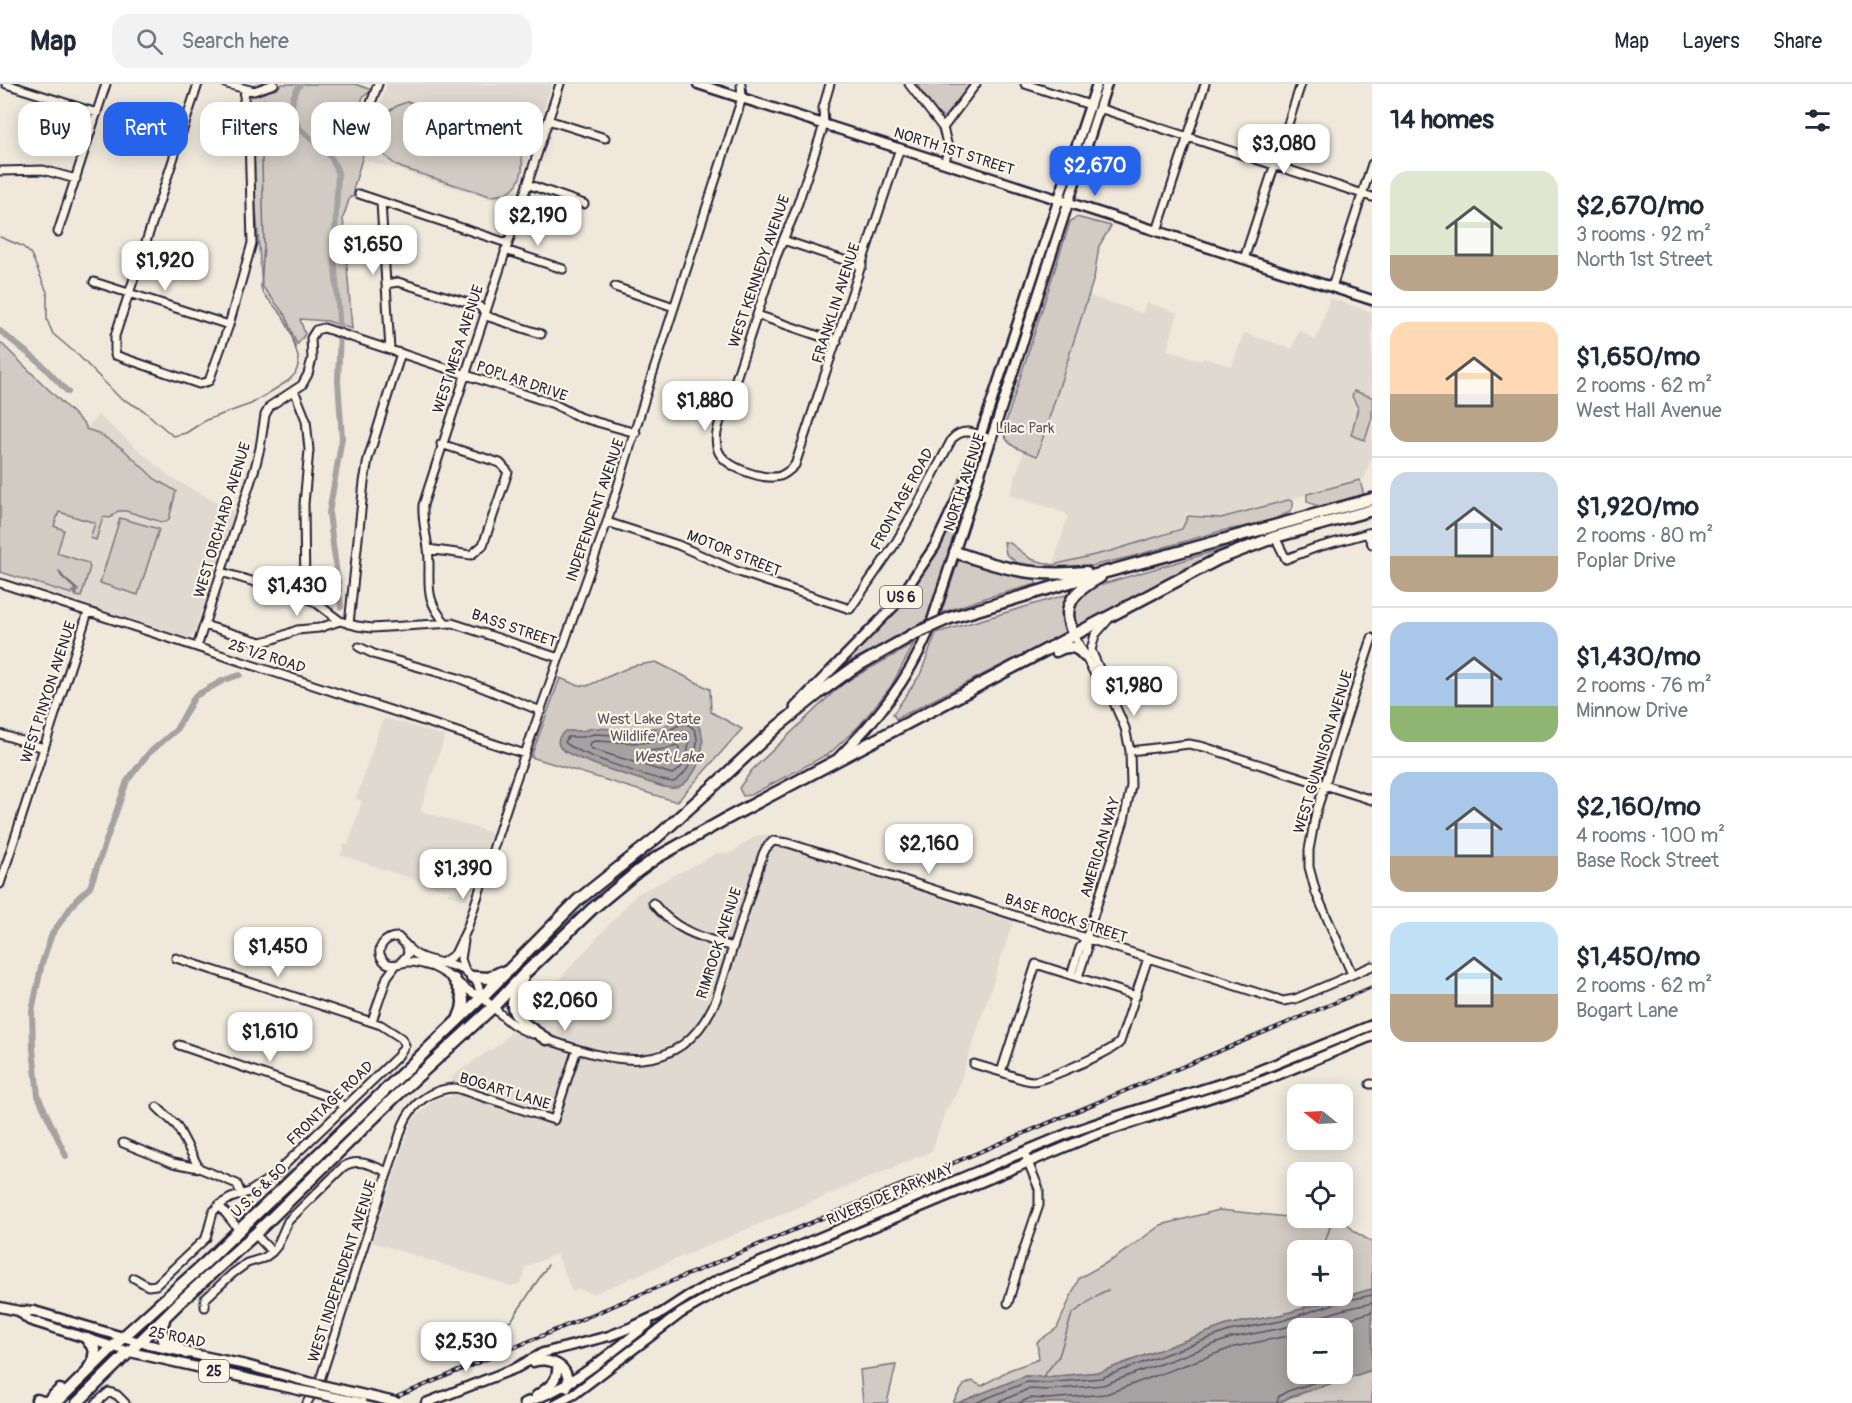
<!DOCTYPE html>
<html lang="en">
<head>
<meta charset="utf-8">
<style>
	:root { --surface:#fff; --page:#f2f2f3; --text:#1f2937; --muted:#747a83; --line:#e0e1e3; --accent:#2563eb }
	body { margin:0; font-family:Pangolin,sans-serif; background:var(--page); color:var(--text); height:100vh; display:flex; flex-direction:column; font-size:22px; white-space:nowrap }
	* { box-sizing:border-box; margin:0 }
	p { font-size:20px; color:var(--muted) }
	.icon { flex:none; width:33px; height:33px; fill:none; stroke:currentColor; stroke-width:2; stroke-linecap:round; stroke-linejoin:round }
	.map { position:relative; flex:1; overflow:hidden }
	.drawer { display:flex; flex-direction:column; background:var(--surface); width:480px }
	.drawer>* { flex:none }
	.top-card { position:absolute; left:18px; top:18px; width:570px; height:54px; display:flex; gap:12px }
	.needle { width:39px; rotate:288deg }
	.buttons { position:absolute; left:1287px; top:1000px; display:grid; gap:12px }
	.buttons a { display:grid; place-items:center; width:66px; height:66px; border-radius:12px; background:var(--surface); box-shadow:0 3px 15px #0003; font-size:30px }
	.price { position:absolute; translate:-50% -51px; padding:0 14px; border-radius:12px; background:#fff; color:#222; font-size:20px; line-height:39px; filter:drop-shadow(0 2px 3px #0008) }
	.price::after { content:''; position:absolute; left:50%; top:36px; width:18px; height:14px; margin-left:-9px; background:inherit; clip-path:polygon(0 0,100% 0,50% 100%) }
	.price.current { background:var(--accent); color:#fff }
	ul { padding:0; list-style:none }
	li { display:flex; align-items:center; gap:18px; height:150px; padding:0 18px }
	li+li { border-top:2px solid var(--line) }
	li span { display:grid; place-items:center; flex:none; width:168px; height:120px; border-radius:18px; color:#555 }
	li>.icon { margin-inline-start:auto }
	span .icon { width:72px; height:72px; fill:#fffc; stroke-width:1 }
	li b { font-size:26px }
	h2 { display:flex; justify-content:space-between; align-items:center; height:72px; padding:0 18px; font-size:26px }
	.pill { padding:0 21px; border-radius:18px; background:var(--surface); box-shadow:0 3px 15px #0003; font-size:21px; line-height:54px }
	.pill.current { background:var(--accent); color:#fff }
	header { display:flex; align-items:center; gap:36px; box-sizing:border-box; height:84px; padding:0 30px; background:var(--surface); border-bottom:2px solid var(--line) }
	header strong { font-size:28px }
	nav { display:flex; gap:33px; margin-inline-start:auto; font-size:21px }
	.search { width:420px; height:54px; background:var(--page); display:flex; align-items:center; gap:15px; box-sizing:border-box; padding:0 21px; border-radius:18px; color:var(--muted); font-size:22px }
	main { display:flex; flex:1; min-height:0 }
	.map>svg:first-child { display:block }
	.built { fill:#e0d9cf }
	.green { fill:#d1cbc3; stroke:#7a767f; stroke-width:1.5; fill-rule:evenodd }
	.water { fill:#a6a2a2; stroke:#716f79; stroke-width:1.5; fill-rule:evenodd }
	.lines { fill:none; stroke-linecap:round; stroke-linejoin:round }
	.shore { stroke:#575564; stroke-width:1.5 }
	.stream { stroke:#716f79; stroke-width:1.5 }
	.canal { stroke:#a6a2a2; stroke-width:6 }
	.minor-casing { stroke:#22223b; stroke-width:11 }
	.major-casing { stroke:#22223b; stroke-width:13 }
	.highway-casing { stroke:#22223b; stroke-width:15 }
	.minor { stroke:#fcf5e5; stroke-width:7 }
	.major { stroke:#fcf5e5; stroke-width:8 }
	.highway { stroke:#fcf5e5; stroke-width:10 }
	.rail-casing { stroke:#22223b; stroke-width:4 }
	.rail { stroke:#fcf5e5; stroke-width:1.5; stroke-dasharray:4.5; stroke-linecap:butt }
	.major-bridge-casing { stroke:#22223b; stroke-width:13; stroke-linecap:butt }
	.highway-bridge-casing { stroke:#22223b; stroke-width:15; stroke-linecap:butt }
	.major-bridge { stroke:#fcf5e5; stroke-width:8 }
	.highway-bridge { stroke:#fcf5e5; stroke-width:10 }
	.labels { text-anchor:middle; stroke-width:4.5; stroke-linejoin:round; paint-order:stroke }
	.shield { fill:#fcf5e5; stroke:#63616e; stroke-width:1.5 }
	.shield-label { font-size:14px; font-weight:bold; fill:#22223b }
	.street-label { font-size:15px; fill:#22223b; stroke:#fcf5e5 }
	.park-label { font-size:15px; fill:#575564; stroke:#fcf5e5 }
	.water-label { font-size:16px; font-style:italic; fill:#575564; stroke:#fcf5e5 }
</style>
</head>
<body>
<header>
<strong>Map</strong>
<div class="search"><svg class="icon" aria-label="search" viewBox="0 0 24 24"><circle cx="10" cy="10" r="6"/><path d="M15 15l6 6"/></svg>Search here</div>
<nav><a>Map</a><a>Layers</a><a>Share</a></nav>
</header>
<main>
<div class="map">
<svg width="1372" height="1319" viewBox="0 0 1372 1319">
	<rect width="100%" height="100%" fill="#efe8db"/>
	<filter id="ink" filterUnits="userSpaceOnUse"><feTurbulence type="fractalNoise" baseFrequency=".0167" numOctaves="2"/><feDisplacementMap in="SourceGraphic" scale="12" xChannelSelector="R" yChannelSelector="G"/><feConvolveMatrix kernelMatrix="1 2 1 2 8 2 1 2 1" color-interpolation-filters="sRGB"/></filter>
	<g filter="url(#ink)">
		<path class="built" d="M387 0H552L512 122 363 75 374 32 380 24Z
			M1088 208 1092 213 1143 229 1146 218 1178 229 1167 266 1202 277 1203 274 1232 282 1244 249 1292 265 1299 246 1316 257 1330 214 1372 228V371L1364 395 1221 434 1185 429 1187 434 1182 445 1111 467 1053 481 1068 432 1065 429 1010 411 1024 367 1037 372Z
			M98 331 170 393 234 428 194 550 188 554 33 503 86 345Z
			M385 634 445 652 420 727 491 749 468 815H462L448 811 449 807 341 771 344 760 348 761 362 717 356 715 381 639Z
			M758 751H769L783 762 1013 838 956 1010 945 1028 932 1067 598 1208 589 1209 579 1205 572 1208 557 1170 525 1183 524 1193 520 1199 511 1202 372 1158 412 1036 435 1015 451 1012 452 994 455 990 501 959 637 810 718 769H730Z"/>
		<path class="green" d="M282 0H355L372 6 363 13 360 22 366 29H375L353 106 355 107 353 113H350L343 134 352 245 327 237 300 235 305 250 297 261 285 231 262 202 255 112 254 52 246 24 249 15 253 11 277 5Z
			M916 0H971L944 33 939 31Z
			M407 18 420 20 509 49 517 55C527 81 525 111 490 112L402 84C366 67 370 29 407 18Z
			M1076 133 1111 142 1099 162 1094 194 1037 372C1022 366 1007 364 1003 347L1070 138Z
			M0 258 86 342V345L98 349 122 364 155 395 176 407 169 435 166 438H162L126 427H118L110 434 103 433 96 456 90 454 95 439 59 428 54 442 64 446 57 469 88 479 90 483 81 513 76 512 78 506 63 493 59 487 61 492 75 505V509L72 507V510L0 488Z
			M1354 307 1372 313V334L1365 356 1351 351 1358 324 1352 312Z
			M976 381 949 470 926 537 842 582C867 556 895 530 916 500 941 463 959 422 976 381Z
			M1360 396 1364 412C1347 416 1322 429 1307 417V410Z
			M1288 416 1293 417V423L1288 429 1265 439 1221 447 1134 472 1079 485 1023 483 1006 470 1004 458 1010 459 1031 475 1053 481 1111 467 1182 445 1188 432 1221 434Z
			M120 434 159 445 138 511 100 499Z
			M1239 460 896 635 893 630 920 591 936 549Z
			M959 475 1004 489 1033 493 1037 500 988 513 941 529Z
			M914 560 890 604 859 642 830 669 751 711 743 712 739 704 752 686 843 599Z
			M656 578 710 605 711 628 742 645 677 718 531 673 560 594 574 600 587 602 632 582Z
			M1343 1109 1348 1110 1344 1136 1355 1148 1372 1158V1205L1280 1231 1227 1241 1100 1288 1047 1293 1025 1292 958 1319 953 1318 964 1301 972 1297 982 1302 1009 1286 1039 1275 1037 1258 1057 1244 1079 1194 1115 1174 1161 1141 1219 1126 1298 1134H1342ZM1298 1167H1342V1212H1298Z
			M896 1281 887 1319H863L860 1286Z
			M1372 1286V1319H1278L1290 1313Z"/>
		<path class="water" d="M687 634C717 641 699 701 674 704 671 705 667 703 664 703 647 697 568 675 560 663 556 657 560 651 565 647H582L593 644 638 646 662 643 678 635Z
			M1372 1205V1286L1290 1313 1278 1319H958L1025 1292 1047 1293 1100 1288 1227 1241 1280 1231ZM1298 1245H1342V1290H1298Z"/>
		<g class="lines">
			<path class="shore" d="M686 640C709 646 692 690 673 698 657 696 574 669 565 658L568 653H583L594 650 639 652 664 649 679 641Z
				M682 648H687L689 650C689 665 688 683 672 690L592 665 589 662 590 659 595 657 640 659 666 656Z
				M676 661 679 663 678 669 671 681 645 671 647 667 666 665Z
				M1314 1245 1372 1228
				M975 1319 1027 1298 1047 1299 1101 1294 1229 1247 1281 1237 1340 1218 1372 1211
				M997 1319 1028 1305 1048 1306 1103 1301 1231 1254 1283 1244 1342 1226 1372 1219
				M1019 1319 1030 1314 1048 1315 1106 1310 1234 1263 1298 1250
				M1277 1319 1279 1312 1288 1307 1340 1290"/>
			<path class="stream" d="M0 153 22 162 31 170 47 208V236L53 250 79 272 119 313 143 326 173 352 186 349 206 336 251 320 288 297 295 290 298 282V273L291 249 282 231 263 209 261 203 264 161 261 34 264 15
				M59 487 63 493 76 505 75 511
				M1322 1167 1333 1134
				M1304 1226 1307 1212
				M475 1269 478 1254 496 1243 511 1237 548 1181
				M1042 1294 1059 1272 1072 1230 1099 1210 1108 1206"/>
			<path class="canal" d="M300 0 293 13 292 26 296 39 300 45 325 66 332 75 338 88 334 171 340 247 338 297 342 354 329 429 341 523
				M0 247 39 278 68 308
				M66 1072 38 1012 33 965 32 927 42 879 52 850 76 816 90 803 127 697 148 670 176 646 195 612 224 596 240 591"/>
			<defs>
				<path id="minor" d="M6 0 97 29
					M198 0 115 252V271L199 300 209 297 229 241 252 159 249 52 243 27 245 5
					M227 0 254 7 274 0
					M830 0 823 24 824 40 821 50 795 128 776 173 729 316C723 330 712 350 718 366 724 383 763 397 780 392 786 390 790 386 795 381L900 64
					M909 0 943 44
					M1025 0 1090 21
					M371 19 378 0
					M1099 24 1372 113
					M548 36 605 54
					M945 79 948 63 943 44 976 0
					M1 87 43 86 76 95
					M527 100 584 120
					M359 110 507 159
					M381 118 390 266
					M1157 147 1205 0
					M58 148 106 0
					M783 156 862 182
					M505 166 563 185
					M1244 175 1301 0
					M94 198 229 241
					M386 200 398 198 479 222 489 233 541 250
					M615 203 674 223
					M1332 203 1372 80
					M757 231 837 258
					M294 306 306 336 309 366 304 420 305 513
					M607 438 678 461 736 487 850 525 895 460 919 418 952 355C964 342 977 350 992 356
					M1367 449 1372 460
					M1275 453 1286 475 1315 464 1372 448
					M428 465 471 471 483 461 508 388 500 379 441 360
					M221 488 305 513 315 518 340 537 357 542 372 544 452 539 559 574
					M0 499 525 670
					M446 539C421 513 432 494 428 464 426 449 422 437 423 421L560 0
					M349 540 364 398 368 375 401 269
					M204 541 261 558 274 555 297 546 319 544 340 537
					M1074 551 1101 602 1109 611
					M197 563 255 384 260 364 265 331 270 322 302 301 308 290 312 275 311 254 316 246 324 244 554 320 579 333 636 349
					M359 563 376 571 458 594 541 627
					M0 650 44 664
					M1130 667 1189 660 1204 663 1372 716
					M0 800 88 528
					M653 819C675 847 700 853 733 863
					M1086 855 1124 736 1131 702 1130 667 1125 644 1091 566 1095 551 1108 536
					M464 857 461 875 466 889
					M407 862C422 884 463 873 477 899 479 903 480 908 482 913
					M400 879 408 870 407 862 398 853C385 852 373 866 384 877 392 885 401 877 411 878 418 878 426 881 433 883 447 889 456 898 468 906 473 910 479 911 484 915 503 931 508 941 532 950
					M442 879 455 870 467 845 514 701 607 438 648 304 742 14 741 0
					M1352 890 1316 809 1309 783V766L1316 728 1372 554
					M1071 891 1080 864 1086 855 1087 866 1078 893
					M1136 912 1036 880 1001 988C1011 991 1023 997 1033 997 1046 996 1113 967 1120 958L1148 874
					M372 937 387 893 396 881
					M543 954C612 978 679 999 716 916L763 770 766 764 773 757 788 759 1283 917 1295 915 1372 882
					M179 961 335 1015 344 1023
					M974 980 1001 988
					M1370 1000H1372
					M157 1023 177 1042 199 1084 237 1100 241 1110
					M123 1059 173 1079 199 1084
					M219 1121 239 1146
					M255 1150 272 1168
					M134 1194 148 1202 156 1201 206 1154 213 1128 219 1121 231 1114 249 1108 273 1092 398 972 405 961 401 954 381 941 176 874
					M1008 1219 1022 1171 1039 1121V1105L1024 1068
					M205 1223V1215L232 1190 247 1179 264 1174 272 1168 277 1162 288 1137 343 1083C358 1073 373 1082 388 1088
					M96 1319 109 1308 117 1311 125 1319
					M307 1319 321 1293 403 1041C412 1019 432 1004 456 1004L554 1036 577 965"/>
				<path id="major" d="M698 0 1372 216
					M795 623 896 520 935 462 965 398 1097 0
					M839 673C876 636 907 598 928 549L1107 0
					M0 1223 19 1227H34L150 1261 246 1281 304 1297
					M19 1227 29 1236 130 1268 299 1306
					M533 1278C550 1273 572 1282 567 1303
					M536 1312C549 1302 559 1298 557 1280
					M426 1319 516 1284 543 1269 609 1252 632 1243 662 1229 688 1212 718 1196 1069 1049 1118 1032 1248 991 1372 941
					M524 1319C571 1305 609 1270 648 1240
					M557 1319 574 1310 681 1229 721 1206 1094 1051 1265 996 1372 952"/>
				<path id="highway" d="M955 468C1004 485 1033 493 1086 488
					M950 534 1077 496 1372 415
					M1074 551C1059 522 1074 507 1100 493
					M1056 567C1067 561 1076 561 1085 572
					M523 892C521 901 517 907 514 915 507 933 535 947 546 955
					M472 893 489 894 501 888
					M454 895C462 908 467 918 459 933
					M164 1236 161 1244 164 1256 186 1269
					M87 1255 95 1266 93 1278 89 1284
					M37 1316 46 1319 60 1306
					M56 1319 122 1254 205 1179 482 913 578 816 656 754 716 700 777 643 819 609 852 585 914 550
					M77 1319 180 1218 255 1150 396 1012 493 923 524 890 592 825 638 787 656 774 724 736 1218 475 1275 453 1372 426"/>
			</defs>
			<use href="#minor" class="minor-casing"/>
			<use href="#major" class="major-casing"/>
			<use href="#highway" class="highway-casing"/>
			<use href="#minor" class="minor"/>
			<use href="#major" class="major"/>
			<use href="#highway" class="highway"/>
			<defs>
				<path id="rail" d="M382 1319 1372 903"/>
			</defs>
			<use href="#rail" class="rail-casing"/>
			<use href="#rail" class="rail"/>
			<defs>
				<path id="major-bridge" d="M304 1297 399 1319
					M299 1306 362 1319"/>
				<path id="highway-bridge" d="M914 550 950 534"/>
			</defs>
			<use href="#major-bridge" class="major-bridge-casing"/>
			<use href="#highway-bridge" class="highway-bridge-casing"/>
			<use href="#major-bridge" class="major-bridge"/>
			<use href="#highway-bridge" class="highway-bridge"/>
		</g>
	</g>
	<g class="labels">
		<g class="shield">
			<rect x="880" y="502" width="42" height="22" rx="4.5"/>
			<rect x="199" y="1276" width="30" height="22" rx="4.5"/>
		</g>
		<g class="shield-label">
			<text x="901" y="518">US 6</text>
			<text x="214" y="1292">25</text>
		</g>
		<g class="street-label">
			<text transform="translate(954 67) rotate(18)" y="5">NORTH 1ST STREET</text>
			<text transform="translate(759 187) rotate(-71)" y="5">WEST KENNEDY AVENUE</text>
			<text transform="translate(836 219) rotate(-72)" y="5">FRANKLIN AVENUE</text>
			<text transform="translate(458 265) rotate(-72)" y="5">WEST MESA AVENUE</text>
			<text transform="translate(522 297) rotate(19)" y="5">POPLAR DRIVE</text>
			<text transform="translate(964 398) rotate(-72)" y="5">NORTH AVENUE</text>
			<text transform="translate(902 415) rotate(-61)" y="5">FRONTAGE ROAD</text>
			<text transform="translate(595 426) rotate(-71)" y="5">INDEPENDENT AVENUE</text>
			<text transform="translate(222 436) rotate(-73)" y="5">WEST ORCHARD AVENUE</text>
			<text transform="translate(734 469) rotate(22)" y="5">MOTOR STREET</text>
			<text transform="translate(514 544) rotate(19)" y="5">BASS STREET</text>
			<text transform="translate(267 572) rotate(18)" y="5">25 1/2 ROAD</text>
			<text transform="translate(48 608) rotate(-72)" y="5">WEST PINYON AVENUE</text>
			<text transform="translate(1323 668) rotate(-73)" y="5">WEST GUNNISON AVENUE</text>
			<text transform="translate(1100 763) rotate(-73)" y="5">AMERICAN WAY</text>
			<text transform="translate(1066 834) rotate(18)" y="5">BASE ROCK STREET</text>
			<text transform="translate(719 859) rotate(-72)" y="5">RIMROCK AVENUE</text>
			<text transform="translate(505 1007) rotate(17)" y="5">BOGART LANE</text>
			<text transform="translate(330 1019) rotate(-44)" y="5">FRONTAGE ROAD</text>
			<text transform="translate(259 1106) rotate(-44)" y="5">U.S. 6 &amp; 50</text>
			<text transform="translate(890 1110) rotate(-23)" y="5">RIVERSIDE PARKWAY</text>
			<text transform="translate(342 1187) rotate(-72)" y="5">WEST INDEPENDENT AVENUE</text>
			<text transform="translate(177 1253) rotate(12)" y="5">25 ROAD</text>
		</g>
		<g class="park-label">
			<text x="1025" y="349">Lilac Park</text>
			<text x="649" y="640">West Lake State<tspan x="649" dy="17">Wildlife Area</tspan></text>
		</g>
		<g class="water-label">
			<text x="668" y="678">West Lake</text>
		</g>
	</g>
</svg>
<div class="buttons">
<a><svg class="needle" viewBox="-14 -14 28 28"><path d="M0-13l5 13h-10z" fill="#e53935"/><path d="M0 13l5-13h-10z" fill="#747a83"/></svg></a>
<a><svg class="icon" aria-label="locate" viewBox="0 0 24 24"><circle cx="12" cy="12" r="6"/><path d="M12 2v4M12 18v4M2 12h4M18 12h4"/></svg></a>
<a>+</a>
<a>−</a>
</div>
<b class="price" style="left:1284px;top:91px">$3,080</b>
<b class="price current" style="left:1095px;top:113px">$2,670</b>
<b class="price" style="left:538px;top:163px">$2,190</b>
<b class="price" style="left:373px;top:192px">$1,650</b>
<b class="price" style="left:165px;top:208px">$1,920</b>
<b class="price" style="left:705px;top:348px">$1,880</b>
<b class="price" style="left:297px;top:533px">$1,430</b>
<b class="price" style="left:1134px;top:633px">$1,980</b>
<b class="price" style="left:929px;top:791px">$2,160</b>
<b class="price" style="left:463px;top:816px">$1,390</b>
<b class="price" style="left:278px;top:894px">$1,450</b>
<b class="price" style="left:565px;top:948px">$2,060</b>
<b class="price" style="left:270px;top:979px">$1,610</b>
<b class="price" style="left:466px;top:1289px">$2,530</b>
<div class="top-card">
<a class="pill">Buy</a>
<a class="pill current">Rent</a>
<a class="pill">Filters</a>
<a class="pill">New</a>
<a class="pill">Apartment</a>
</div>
</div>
<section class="drawer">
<h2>14 homes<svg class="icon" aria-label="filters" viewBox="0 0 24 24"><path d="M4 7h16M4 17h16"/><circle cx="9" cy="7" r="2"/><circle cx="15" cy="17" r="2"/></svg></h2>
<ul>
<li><span style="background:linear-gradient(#dfe7d0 70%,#b9a48a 0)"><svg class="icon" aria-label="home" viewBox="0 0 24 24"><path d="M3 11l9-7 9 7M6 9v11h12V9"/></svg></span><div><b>$2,670/mo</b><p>3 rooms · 92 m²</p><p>North 1st Street</p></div></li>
<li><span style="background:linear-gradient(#ffd9b3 60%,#b9a48a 0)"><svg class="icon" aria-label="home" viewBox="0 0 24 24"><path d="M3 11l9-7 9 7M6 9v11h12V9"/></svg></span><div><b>$1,650/mo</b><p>2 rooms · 62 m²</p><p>West Hall Avenue</p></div></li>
<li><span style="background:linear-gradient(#c9d6e8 70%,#b9a48a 0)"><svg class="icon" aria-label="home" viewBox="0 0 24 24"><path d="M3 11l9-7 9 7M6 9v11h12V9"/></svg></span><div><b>$1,920/mo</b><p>2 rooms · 80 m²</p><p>Poplar Drive</p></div></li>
<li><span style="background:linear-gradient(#a9c7e8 70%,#8fb573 0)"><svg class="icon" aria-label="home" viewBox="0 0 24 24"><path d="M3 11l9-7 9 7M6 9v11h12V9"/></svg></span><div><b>$1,430/mo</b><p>2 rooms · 76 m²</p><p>Minnow Drive</p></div></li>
<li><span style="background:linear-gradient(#a9c7e8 70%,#b9a48a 0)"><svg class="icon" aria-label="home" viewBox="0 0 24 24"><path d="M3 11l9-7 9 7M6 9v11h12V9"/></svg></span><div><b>$2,160/mo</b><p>4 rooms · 100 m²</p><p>Base Rock Street</p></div></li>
<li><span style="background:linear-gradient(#bfe0f5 60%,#b9a48a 0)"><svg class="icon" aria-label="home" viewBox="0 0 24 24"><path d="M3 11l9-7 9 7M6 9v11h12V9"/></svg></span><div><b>$1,450/mo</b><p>2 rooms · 62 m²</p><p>Bogart Lane</p></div></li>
</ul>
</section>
</main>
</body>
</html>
